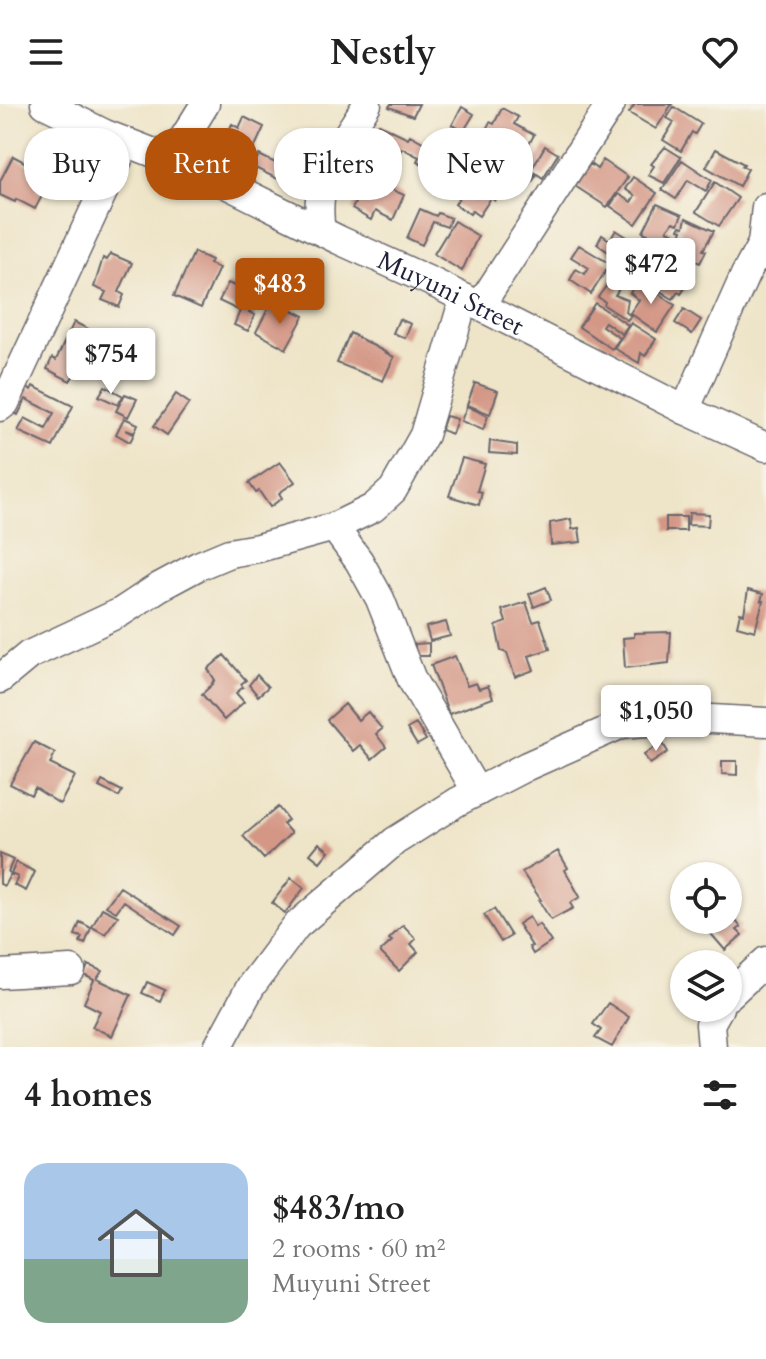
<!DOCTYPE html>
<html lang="en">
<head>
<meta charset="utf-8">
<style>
	:root { --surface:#fff; --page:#f6f6f6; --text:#222; --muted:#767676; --accent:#b45309 }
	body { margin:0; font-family:Cardo,serif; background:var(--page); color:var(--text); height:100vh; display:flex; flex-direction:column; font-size:30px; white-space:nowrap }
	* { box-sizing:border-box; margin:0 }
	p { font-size:26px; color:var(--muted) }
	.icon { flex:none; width:44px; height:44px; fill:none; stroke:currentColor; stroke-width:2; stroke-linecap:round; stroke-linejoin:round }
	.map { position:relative; height:943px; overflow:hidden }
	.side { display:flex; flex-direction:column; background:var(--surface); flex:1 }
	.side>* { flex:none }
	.banner { position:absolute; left:24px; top:24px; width:718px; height:72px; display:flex; gap:16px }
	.buttons { position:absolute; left:670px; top:758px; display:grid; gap:16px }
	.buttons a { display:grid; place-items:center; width:72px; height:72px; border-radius:50%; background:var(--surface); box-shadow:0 2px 6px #0004; font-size:40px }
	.price { position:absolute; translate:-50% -68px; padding:0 18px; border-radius:8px; background:#fff; color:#222; font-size:26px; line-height:52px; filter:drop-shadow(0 2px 4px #0008) }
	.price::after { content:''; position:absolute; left:50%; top:48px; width:24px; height:18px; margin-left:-12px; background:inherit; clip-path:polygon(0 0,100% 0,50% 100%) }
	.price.current { background:var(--accent); color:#fff }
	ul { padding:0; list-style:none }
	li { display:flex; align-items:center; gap:24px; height:200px; padding:0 24px }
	li span { display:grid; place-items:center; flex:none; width:224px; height:160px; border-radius:24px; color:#555 }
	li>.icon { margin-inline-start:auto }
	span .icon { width:96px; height:96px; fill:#fffc; stroke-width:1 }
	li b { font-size:34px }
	h2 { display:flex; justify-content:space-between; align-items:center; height:96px; padding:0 24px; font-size:34px }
	.tag { padding:0 28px; border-radius:32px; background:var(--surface); box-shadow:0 2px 6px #0004; font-size:28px; line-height:72px }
	.tag.current { background:var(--accent); color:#fff }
	header { display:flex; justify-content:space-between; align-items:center; height:104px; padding:0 24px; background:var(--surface); font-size:36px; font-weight:700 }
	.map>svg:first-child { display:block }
	.building { fill:#d49786 }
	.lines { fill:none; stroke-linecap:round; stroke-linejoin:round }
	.minor-casing { stroke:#69666c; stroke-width:31 }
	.minor { stroke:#fff; stroke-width:28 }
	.labels { text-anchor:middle; stroke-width:7; stroke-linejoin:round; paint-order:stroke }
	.street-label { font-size:26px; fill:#22223b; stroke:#f7f3e8 }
</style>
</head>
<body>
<header><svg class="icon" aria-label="menu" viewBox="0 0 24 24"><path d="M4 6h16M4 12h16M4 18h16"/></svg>Nestly<svg class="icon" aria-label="heart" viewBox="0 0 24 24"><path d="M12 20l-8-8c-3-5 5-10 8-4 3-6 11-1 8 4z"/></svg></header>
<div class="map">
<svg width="766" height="943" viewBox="0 0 766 943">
	<rect width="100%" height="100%" fill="#f7f3e8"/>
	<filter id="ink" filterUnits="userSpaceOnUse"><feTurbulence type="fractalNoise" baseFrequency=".0125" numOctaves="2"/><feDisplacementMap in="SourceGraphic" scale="16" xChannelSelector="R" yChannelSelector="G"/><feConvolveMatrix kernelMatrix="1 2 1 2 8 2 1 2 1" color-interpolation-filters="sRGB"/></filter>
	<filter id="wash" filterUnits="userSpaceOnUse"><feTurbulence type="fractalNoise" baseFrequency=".006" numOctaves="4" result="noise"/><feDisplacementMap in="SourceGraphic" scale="32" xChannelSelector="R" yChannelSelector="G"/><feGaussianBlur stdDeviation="1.8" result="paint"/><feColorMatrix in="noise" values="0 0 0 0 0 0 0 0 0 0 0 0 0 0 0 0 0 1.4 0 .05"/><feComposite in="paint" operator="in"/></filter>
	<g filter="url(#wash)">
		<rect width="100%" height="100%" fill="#eee4c7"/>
		<g id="blocks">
			<path class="building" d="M391 0H419L413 12 389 3Z
				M635 0H672L656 25 629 9Z
				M462 3 474 10 465 25 462 26 452 21Z
				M674 3 701 20 695 30 692 28 681 47 663 36 674 18 667 14Z
				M502 4 518 13 514 20 534 31 526 46 517 41 508 59 474 42 483 26 485 27 490 18 494 20Z
				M244 13 264 23 247 60 234 53 235 51 220 45 232 20 239 24Z
				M379 20 408 34 410 31 437 46 428 63 417 57 419 53 402 44 387 74 365 62 374 45 367 42Z
				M545 42 558 50 543 74 531 66Z
				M665 43 681 53 664 79 648 71 654 62 651 60Z
				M716 45 744 60 742 62 748 65 739 82 706 63Z
				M259 51 290 66 284 78 253 63Z
				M13 52 32 62 29 69 41 76 36 86 43 90 35 105 16 95 15 98 0 91V77Z
				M603 56 628 73 607 103 575 82 590 60 597 65Z
				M682 56 712 76 706 87 688 76 676 95 662 86Z
				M522 62 536 72 528 84 514 75Z
				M480 63 492 71 489 75 503 84 495 97 491 94 479 112 472 107 470 110 455 100Z
				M363 73 404 91 393 116 375 107 371 116 352 105 355 99 352 97Z
				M633 73 657 89 636 120 610 102 618 90 631 98 635 92 625 85Z
				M715 78 738 94 719 122 696 108Z
				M657 100 682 111 678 120 673 118 667 126 674 129 669 140 643 128Z
				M420 105 436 112 438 109 451 114 447 123 433 118 422 141 407 134Z
				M686 114 714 127 703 146 706 147 700 159 677 149 684 133 680 132 682 126 679 125 680 122 684 123Z
				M454 117 478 132 462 167 434 150Z
				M616 126 627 133 614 152 597 140 602 131 610 136Z
				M579 141 610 160 591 190 570 176 576 165 585 170 589 164 571 153Z
				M194 148 211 156 209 160 219 164 201 204 174 192Z
				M665 148 692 164 690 168 694 170 681 190 678 188 673 195 650 181 662 161 658 159Z
				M111 150 132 159 119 188 124 191 119 203 102 196 106 188 94 183 103 154 107 156Z
				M618 156 636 166 631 176H625L615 191 628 196 626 208 631 212 627 216 604 201 605 198 598 193 615 170 611 169Z
				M639 176 675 201 657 228 630 209 639 196 630 189Z
				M228 179 247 188 251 181 260 184 249 208 255 211 248 227 234 221 240 207 219 197Z
				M595 199 628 221 622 230 605 218 602 222 620 234 612 245 579 223Z
				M270 201 286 209 289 204 304 212 286 245 256 228Z
				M684 205 701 216 692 230 675 219Z
				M399 215 411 220 405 234 393 229Z
				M74 218 108 235 96 261 84 255 70 277 47 265 52 254 56 256Z
				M631 219 656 235 645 252 641 249 639 259 614 244Z
				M350 229 394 253 383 277 337 259Z
				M16 278 31 286 33 282 73 302 53 343 18 327 25 314 46 325 54 309 26 295 18 311 6 305Z
				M475 279 498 287 490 310 467 301Z
				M105 282 123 292 118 301 99 292Z
				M125 290 137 295 128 313 116 307Z
				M176 290 189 299 167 331 154 322Z
				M467 302 488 312 483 326 461 317Z
				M446 312 457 315 452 330 441 326Z
				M124 314 138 320 134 329 126 326 134 330 130 338 116 330Z
				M490 337 517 341V351L489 349Z
				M462 354 485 360 477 387 482 388 479 401 449 392Z
				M280 358 295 378 279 389 282 394 270 403 259 387 256 389 249 379Z
				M689 409 709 410 708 422 688 421Z
				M666 413H686V427H666Z
				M571 415 572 425 579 424 581 438 551 441 550 419Z
				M546 483 551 496 534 503 529 490Z
				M748 486 763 490 761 497H763L755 527 737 522 740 509 744 510Z
				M526 498 533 518 540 516 550 545 529 552 534 566 515 573 507 549 501 547 496 522 506 518 502 506Z
				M446 518 450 532 430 537 426 523Z
				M671 528 669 559 625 564 623 534 634 533V529Z
				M429 539V552H415V540Z
				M224 551 246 576 241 580 243 583 236 589 244 598 224 616 202 590 213 580 212 579 215 576 208 565Z
				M455 552 467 582 476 579 479 585 488 582 493 594 449 610 431 561Z
				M257 571 268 583 258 592 249 581Z
				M345 600 358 616 368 608 382 625 376 630 386 643 372 655 360 641 353 647 327 616Z
				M416 620 426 636 417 641 407 625Z
				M34 638 55 649 50 660 75 672 60 700 35 684 31 691 10 680Z
				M662 638 668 648 650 660 644 651Z
				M722 657H737V671L722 670Z
				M102 677 122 687 119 693 99 683Z
				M278 703 288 716 283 720 291 729 264 755 243 732Z
				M319 739 329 747 320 758 310 750Z
				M558 747 568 764 565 766 580 793 570 799 573 804 551 816 539 797 541 796 522 768Z
				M0 750 13 756 8 768 11 769 4 782 0 780Z
				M16 758 35 768 26 787 14 781 18 773 11 770Z
				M291 774 304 784 285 809 272 799Z
				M120 783 181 822 175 831 124 797 116 808 106 802Z
				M102 804 118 812 105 830 92 823Z
				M494 805 511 832 501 838 484 811Z
				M728 808 741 823 737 826 742 831 725 846 699 816H728Z
				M529 813 535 823 539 820 551 838 533 850 529 843 532 842 518 820Z
				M80 818 91 824 85 840 80 838 82 833 75 831Z
				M403 821 416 835 411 840 418 848 399 867 380 848 392 837 389 835Z
				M88 861 102 867 97 875 131 891 112 932 92 923 100 907 84 899 94 876 84 871Z
				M147 878 165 886 160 897 142 889Z
				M608 899 629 913 612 943 595 934 601 926 593 920Z"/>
		</g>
	</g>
	<g filter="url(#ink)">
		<use href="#blocks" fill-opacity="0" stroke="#69666c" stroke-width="2"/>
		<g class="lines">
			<defs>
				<g id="minor">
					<path id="s1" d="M45 0 105 30 198 66 339 136 434 179 685 306 766 343"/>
					<path d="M171 55 205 0"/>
					<path d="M766 103 762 140 766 153"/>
					<path d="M321 127C312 70 340 46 367 0"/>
					<path d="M480 202 611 0"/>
					<path d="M0 303 5 299 126 38"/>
					<path d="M685 306 745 171 762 140"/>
					<path d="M334 423 359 457 380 495 412 576 477 688"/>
					<path d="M0 575 29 551 121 508 159 483 198 462 229 449 258 444 334 423 373 404 393 386 424 331 464 194"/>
					<path d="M0 870 71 866"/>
					<path d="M728 892 766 857"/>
					<path d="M218 943 251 882 296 822 395 737 457 698 527 662 622 620 693 614 766 618"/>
					<path d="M712 943 710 920 719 904"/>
				</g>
			</defs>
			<use href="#minor" class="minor-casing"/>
			<use href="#minor" class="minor"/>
		</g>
	</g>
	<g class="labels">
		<g class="street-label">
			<text dy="9" stroke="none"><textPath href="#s1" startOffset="448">Muyuni Street</textPath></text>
		</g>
	</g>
</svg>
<div class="buttons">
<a><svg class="icon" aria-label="locate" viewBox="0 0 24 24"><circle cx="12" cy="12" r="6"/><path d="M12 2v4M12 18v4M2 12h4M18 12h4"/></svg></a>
<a><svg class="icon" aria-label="layers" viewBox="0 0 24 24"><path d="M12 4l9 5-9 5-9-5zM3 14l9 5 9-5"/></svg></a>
</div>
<b class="price" style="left:651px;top:202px">$472</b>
<b class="price current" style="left:280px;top:222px">$483</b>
<b class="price" style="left:111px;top:292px">$754</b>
<b class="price" style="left:656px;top:649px">$1,050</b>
<div class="banner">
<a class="tag">Buy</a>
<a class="tag current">Rent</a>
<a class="tag">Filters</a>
<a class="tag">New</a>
</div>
</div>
<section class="side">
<h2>4 homes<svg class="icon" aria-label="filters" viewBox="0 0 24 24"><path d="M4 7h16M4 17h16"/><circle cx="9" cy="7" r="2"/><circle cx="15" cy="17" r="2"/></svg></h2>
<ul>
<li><span style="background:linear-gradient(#a9c7e8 60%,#7fa58c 0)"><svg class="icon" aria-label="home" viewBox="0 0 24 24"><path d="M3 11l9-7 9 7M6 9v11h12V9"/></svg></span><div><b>$483/mo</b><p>2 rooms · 60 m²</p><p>Muyuni Street</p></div></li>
</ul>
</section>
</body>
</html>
